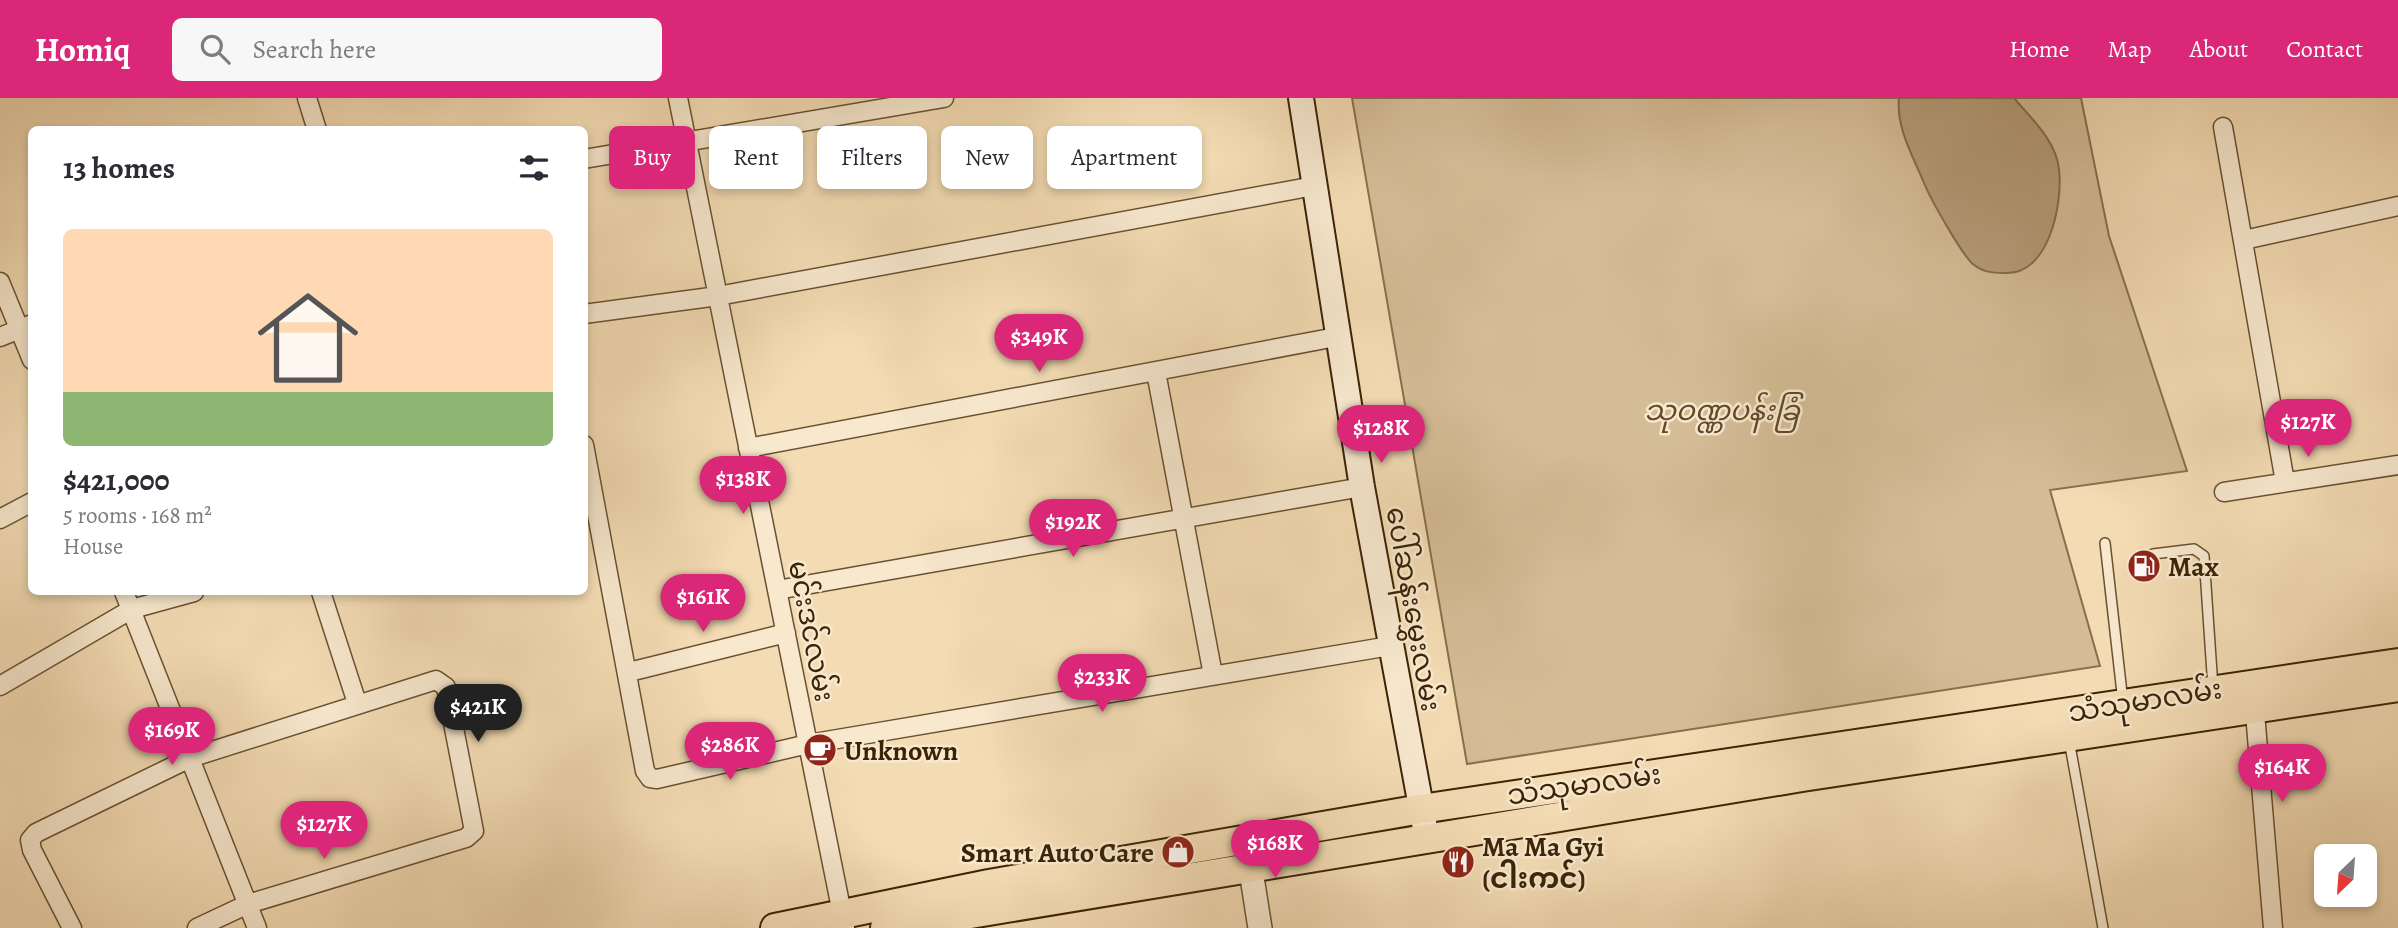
<!DOCTYPE html>
<html lang="en">
<head>
<meta charset="utf-8">
<style>
	:root { --surface:#fff; --page:#f7f7f7; --text:#2b2b33; --muted:#7c7c81; --line:#e1e1e2; --accent:#db2777 }
	body { margin:0; font-family:Alegreya,"Noto Sans Myanmar",serif; background:var(--page); color:var(--text); height:100vh; display:flex; flex-direction:column; font-size:26px; white-space:nowrap }
	* { box-sizing:border-box; margin:0 }
	p { font-size:23px; color:var(--muted) }
	.icon { flex:none; width:38px; height:38px; fill:none; stroke:currentColor; stroke-width:2; stroke-linecap:round; stroke-linejoin:round }
	.map { position:relative; flex:1; overflow:hidden }
	.details { position:absolute; left:28px; top:28px; width:560px; height:469px; display:flex; flex-direction:column; background:var(--surface); border-radius:10px; box-shadow:0 4px 10px #0003 }
	.details>* { flex:none }
	.banner { position:absolute; left:609px; top:28px; width:665px; height:63px; display:flex; gap:14px }
	.needle { width:46px; rotate:205deg }
	.controls { position:absolute; left:2314px; top:746px; display:grid; gap:14px }
	.controls a { display:grid; place-items:center; width:63px; height:63px; border-radius:10px; background:var(--surface); box-shadow:0 4px 10px #0003; font-size:35px }
	.price { position:absolute; translate:-50% -60px; padding:0 16px; border-radius:24px; background:var(--accent); color:#fff; font-size:23px; line-height:46px; filter:drop-shadow(0 2px 4px #0008) }
	.price::after { content:''; position:absolute; left:50%; top:42px; width:21px; height:16px; margin-left:-10px; background:inherit; clip-path:polygon(0 0,100% 0,50% 100%) }
	.price.active { background:#222; color:#fff }
	ul { padding:0; list-style:none }
	li { display:grid; align-content:center; gap:14px; height:371px; padding:0 35px }
	li+li { border-top:2px solid var(--line) }
	li span { display:grid; place-items:center; height:217px; border-radius:10px; color:#555 }
	li>.icon { margin-inline-start:auto }
	span .icon { width:126px; height:126px; fill:#fffc; stroke-width:1 }
	li b { font-size:30px }
	h2 { display:flex; justify-content:space-between; align-items:center; height:84px; padding:0 35px; font-size:30px }
	.tag { padding:0 24px; border-radius:10px; background:var(--surface); box-shadow:0 4px 10px #0003; font-size:24px; line-height:63px }
	.tag.active { background:var(--accent); color:#fff }
	header { display:flex; align-items:center; gap:42px; box-sizing:border-box; height:98px; padding:0 35px; background:var(--accent); color:#fff }
	header strong { font-size:33px }
	nav { display:flex; gap:38px; margin-inline-start:auto; font-size:24px }
	.search { width:490px; height:63px; background:var(--page); display:flex; align-items:center; gap:18px; box-sizing:border-box; padding:0 24px; border-radius:10px; color:var(--muted); font-size:26px }
	.map>svg:first-child { display:block }
	.green { fill:#d4bc96; stroke:#88704e; stroke-width:2 }
	.water { fill:#b59c78; stroke:#856c4a; stroke-width:2 }
	.lines { fill:none; stroke-linecap:round; stroke-linejoin:round }
	.service-casing { stroke:#6a5131; stroke-width:12 }
	.minor-casing { stroke:#6a5131; stroke-width:21 }
	.tertiary-casing { stroke:#6a5131; stroke-width:26 }
	.secondary-casing { stroke:#3c2306; stroke-width:28 }
	.primary-casing { stroke:#3c2306; stroke-width:32 }
	.service { stroke:#f7e8ce; stroke-width:9 }
	.minor { stroke:#f7e8ce; stroke-width:18 }
	.tertiary { stroke:#f7e8ce; stroke-width:23 }
	.secondary { stroke:#f7e8ce; stroke-width:24 }
	.primary { stroke:#f3dbb3; stroke-width:28 }
	.labels { text-anchor:middle; stroke-width:5; stroke-linejoin:round; paint-order:stroke }
	.park-label { font-size:28px; font-style:italic; fill:#62492a; stroke:#f7e8ce }
	.poi-label { font-size:28px; font-weight:bold; fill:#3c2306; stroke:#f7e8ce; text-anchor:start }
	.street-label { font-size:28px; fill:#3c2306; stroke:#f7e8ce }
</style>
</head>
<body>
<header>
<strong>Homiq</strong>
<div class="search"><svg class="icon" aria-label="search" viewBox="0 0 24 24"><circle cx="10" cy="10" r="6"/><path d="M15 15l6 6"/></svg>Search here</div>
<nav><a>Home</a><a>Map</a><a>About</a><a>Contact</a></nav>
</header>
<div class="map">
<svg width="2398" height="830" viewBox="0 0 2398 830">
	<rect width="100%" height="100%" fill="#f3dbb3"/>
	<filter id="stains"><feTurbulence type="fractalNoise" baseFrequency=".00286" numOctaves="4"/><feColorMatrix values="0 0 0 0 .2 0 0 0 0 .09 0 0 0 0 .02 0 0 0 .5 -.17"/></filter>
	<radialGradient id="worn" r=".72"><stop offset=".6" stop-color="#630" stop-opacity="0"/><stop offset="1" stop-color="#630" stop-opacity=".3"/></radialGradient>
	<path class="green" d="M1352 0H2081L2109 138 2187 373 2050 392 2100 568 1467 666Z"/>
	<path class="water" d="M1899 0H2014C2032 21 2056 43 2059 71 2063 106 2049 178 2004 175 1992 175 1983 174 1974 167 1963 159 1930 100 1924 85 1913 58 1896 30 1899 0Z"/>
	<g class="lines">
		<defs>
			<path id="service" d="M2105 445 2123 604
				M2153 456 2194 451 2204 458 2213 590
				M2069 642 2103 830"/>
			<path id="minor" d="M307 0 317 32
				M678 0 845 830
				M2223 29 2285 384
				M584 61 944 0
				M2244 142 2398 108
				M0 184 32 262
				M584 216 718 198 1314 88
				M0 239 32 226
				M1156 274 1213 577
				M584 347 645 673 650 680 657 681 808 646 1390 548
				M748 350 1336 239
				M2224 394 2398 367
				M0 421 32 404
				M777 492 1362 389
				M124 494 257 830
				M321 494 357 605
				M629 574 786 535
				M0 588 132 511 194 494
				M2254 603 2273 830
				M72 830 32 752 30 742 36 735 190 660 436 582 446 589 474 733 466 740 248 806 197 830"/>
			<path id="tertiary" d="M1248 754 1260 830"/>
			<path id="secondary" d="M1301 0 1362 389 1427 741"/>
			<path id="primary" d="M775 830 989 786 1421 711 2398 565
				M885 830 1802 679 2398 589"/>
		</defs>
		<use href="#service" class="service-casing"/>
		<use href="#minor" class="minor-casing"/>
		<use href="#tertiary" class="tertiary-casing"/>
		<use href="#secondary" class="secondary-casing"/>
		<use href="#primary" class="primary-casing"/>
		<use href="#service" class="service"/>
		<use href="#minor" class="minor"/>
		<use href="#tertiary" class="tertiary"/>
		<use href="#secondary" class="secondary"/>
		<use href="#primary" class="primary"/>
	</g>
	<defs>
		<symbol id="fuel-disc" viewBox="-11 -11 22 22"><circle r="9.5" fill="#8f2418" stroke="#f7e8ce"/><path d="M-5.5-6h7V0h2V4h1.3V-2.5L3-4.5l.8-.8L6-3V5H2.5V1h-1V6h-7ZM-4.2-4.7v3.2H.2V-4.7Z" fill="#fff"/></symbol>
		<symbol id="cafe-disc" viewBox="-11 -11 22 22"><circle r="9.5" fill="#8f2418" stroke="#f7e8ce"/><path d="M-5.5-4.5H6V0H3Q3 3.5 0 3.5H-2.5Q-5.5 3.5-5.5 0ZM3-3.2v2h1.7v-2ZM-6 4.5H4V6H-6Z" fill="#fff"/></symbol>
		<symbol id="shop-disc" viewBox="-11 -11 22 22"><circle r="9.5" fill="#8f2418" stroke="#f7e8ce"/><path d="M-5-2.5h2.3a2.7 3.5 0 0 1 5.4 0H5L5.5 6h-11ZM-1.5-2.5h3a1.5 2.3 0 0 0-3 0Z" fill="#fff"/></symbol>
		<symbol id="restaurant-disc" viewBox="-11 -11 22 22"><circle r="9.5" fill="#8f2418" stroke="#f7e8ce"/><path d="M-5-6h1v4h1v-4h1v4h1v-4h1v5L-1.5 .5V6h-2V.5L-5-1ZM5-6V6H3V1.5H1.5Q1.5-4 5-6Z" fill="#fff"/></symbol>
	</defs>
	<g fill-rule="evenodd">
		<use href="#fuel-disc" x="2125" y="449" width="38" height="38"/>
		<use href="#cafe-disc" x="801" y="633" width="38" height="38"/>
		<use href="#shop-disc" x="1159" y="735" width="38" height="38"/>
		<use href="#restaurant-disc" x="1439" y="745" width="38" height="38"/>
	</g>
	<g class="labels">
		<g class="park-label">
			<text x="1722" y="322">သုဝဏ္ဏပန်းခြံ</text>
		</g>
		<g class="poi-label">
			<text x="2168" y="478">Max</text>
			<text x="844" y="662">Unknown</text>
			<text x="1482" y="758">Ma Ma Gyi<tspan x="1482" dy="32">(ငါးကင်)</tspan></text>
			<text x="1154" y="764" text-anchor="end">Smart Auto Care</text>
		</g>
		<g class="street-label">
			<text transform="translate(1414 511) rotate(80)" y="10">ပေါ်ဆန်းမွှေးလမ်း</text>
			<text transform="translate(812 533) rotate(79)" y="10">မင်းဒင်လမ်း</text>
			<text transform="translate(2145 602) rotate(-9)" y="10">သံသုမာလမ်း</text>
			<text transform="translate(1584 686) rotate(-8)" y="10">သံသုမာလမ်း</text>
		</g>
	</g>
	<rect width="100%" height="100%" filter="url(#stains)"/>
	<rect width="100%" height="100%" fill="url(#worn)"/>
</svg>
<div class="controls">
<a><svg class="needle" viewBox="-14 -14 28 28"><path d="M0-13l5 13h-10z" fill="#e53935"/><path d="M0 13l5-13h-10z" fill="#7c7c81"/></svg></a>
</div>
<b class="price" style="left:1039px;top:276px">$349K</b>
<b class="price" style="left:2308px;top:361px">$127K</b>
<b class="price" style="left:1381px;top:367px">$128K</b>
<b class="price" style="left:743px;top:418px">$138K</b>
<b class="price" style="left:1073px;top:461px">$192K</b>
<b class="price" style="left:703px;top:536px">$161K</b>
<b class="price" style="left:1102px;top:616px">$233K</b>
<b class="price active" style="left:478px;top:646px">$421K</b>
<b class="price" style="left:172px;top:669px">$169K</b>
<b class="price" style="left:730px;top:684px">$286K</b>
<b class="price" style="left:2282px;top:706px">$164K</b>
<b class="price" style="left:324px;top:763px">$127K</b>
<b class="price" style="left:1275px;top:782px">$168K</b>
<div class="banner">
<a class="tag active">Buy</a>
<a class="tag">Rent</a>
<a class="tag">Filters</a>
<a class="tag">New</a>
<a class="tag">Apartment</a>
</div>
<section class="details">
<h2>13 homes<svg class="icon" aria-label="filters" viewBox="0 0 24 24"><path d="M4 7h16M4 17h16"/><circle cx="9" cy="7" r="2"/><circle cx="15" cy="17" r="2"/></svg></h2>
<ul>
<li><span style="background:linear-gradient(#ffd9b3 75%,#8fb573 0)"><svg class="icon" aria-label="home" viewBox="0 0 24 24"><path d="M3 11l9-7 9 7M6 9v11h12V9"/></svg></span><div><b>$421,000</b><p>5 rooms · 168 m²</p><p>House</p></div></li>
</ul>
</section>
</div>
</body>
</html>
